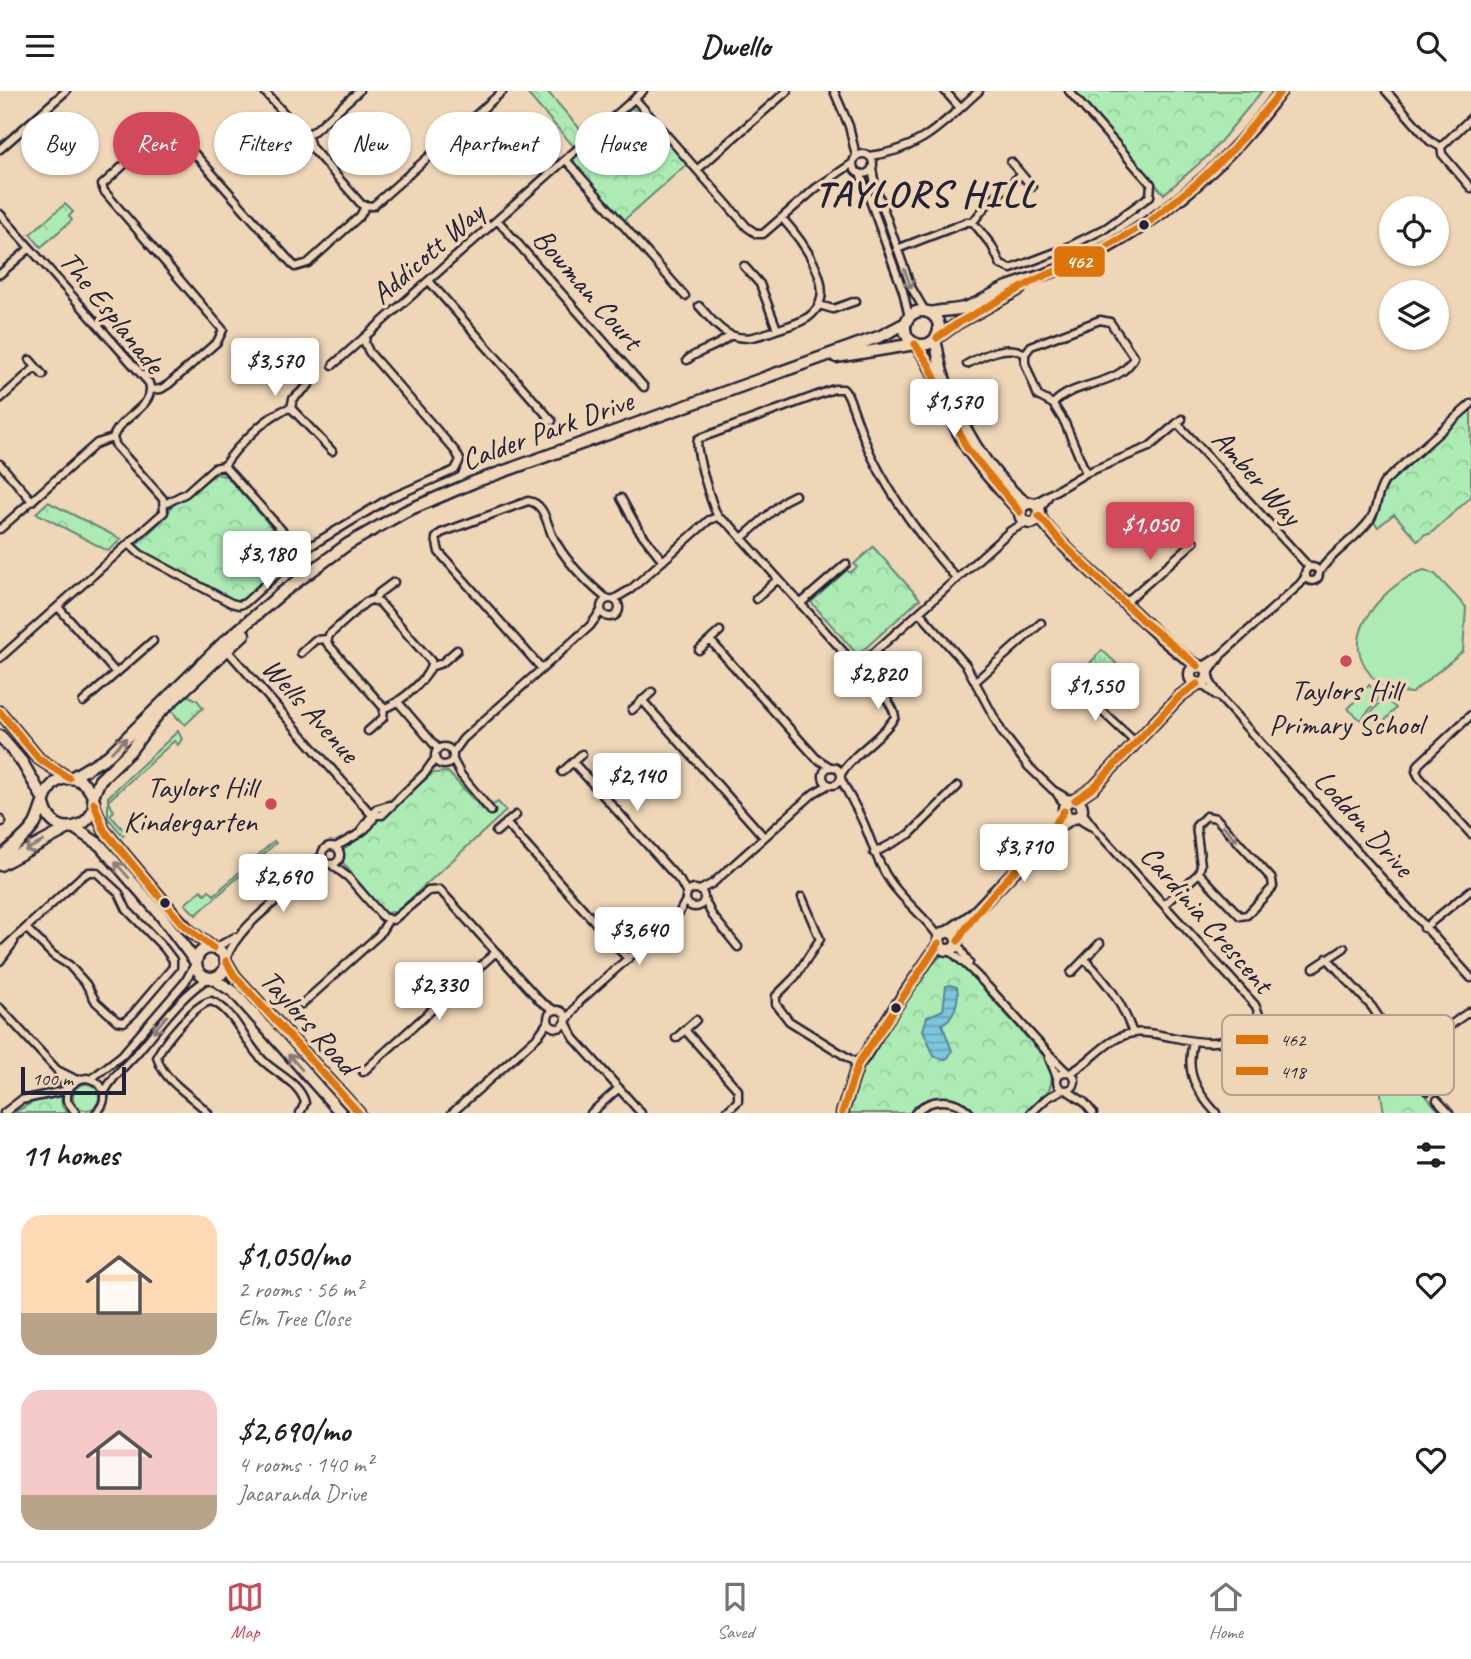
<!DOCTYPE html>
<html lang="en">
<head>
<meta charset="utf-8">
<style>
	:root { --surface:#fff; --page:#f2f2f2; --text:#202124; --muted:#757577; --line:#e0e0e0; --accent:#d1495b }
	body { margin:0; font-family:Caveat,sans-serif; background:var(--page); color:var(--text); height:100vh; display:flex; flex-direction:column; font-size:26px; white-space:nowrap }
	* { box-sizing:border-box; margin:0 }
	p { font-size:23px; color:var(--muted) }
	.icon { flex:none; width:38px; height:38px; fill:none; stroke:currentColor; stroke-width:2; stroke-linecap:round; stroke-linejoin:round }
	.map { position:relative; height:1022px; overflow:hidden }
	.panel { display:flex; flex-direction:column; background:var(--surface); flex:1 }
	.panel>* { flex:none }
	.banner { position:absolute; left:21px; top:21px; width:700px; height:63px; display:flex; gap:14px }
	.buttons { position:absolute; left:1379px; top:105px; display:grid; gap:14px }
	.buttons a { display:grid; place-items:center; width:70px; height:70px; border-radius:50%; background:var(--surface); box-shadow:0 2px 5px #0004; font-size:35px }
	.scale { position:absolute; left:21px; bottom:18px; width:105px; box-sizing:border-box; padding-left:7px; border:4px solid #22223b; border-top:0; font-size:19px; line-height:24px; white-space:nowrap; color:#22223b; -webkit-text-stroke:5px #efd6b7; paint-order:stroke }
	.price { position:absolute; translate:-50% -60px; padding:0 16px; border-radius:7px; background:#fff; color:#222; font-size:23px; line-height:46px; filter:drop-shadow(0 2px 4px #0008) }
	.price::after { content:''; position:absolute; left:50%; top:42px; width:21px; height:16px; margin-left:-10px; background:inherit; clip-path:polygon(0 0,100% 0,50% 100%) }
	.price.current { background:var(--accent); color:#fff }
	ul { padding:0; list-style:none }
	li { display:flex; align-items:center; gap:21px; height:175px; padding:0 21px }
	li span { display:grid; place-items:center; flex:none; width:196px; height:140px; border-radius:21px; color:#555 }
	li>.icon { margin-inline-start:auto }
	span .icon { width:84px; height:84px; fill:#fffc; stroke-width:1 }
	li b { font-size:30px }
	h2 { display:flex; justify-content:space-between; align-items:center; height:84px; padding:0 21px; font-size:30px }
	.pill { padding:0 24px; border-radius:32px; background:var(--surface); box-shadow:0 2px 5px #0004; font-size:24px; line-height:63px }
	.pill.current { background:var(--accent); color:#fff }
	header { display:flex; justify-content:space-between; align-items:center; height:91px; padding:0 21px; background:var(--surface); font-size:32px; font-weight:800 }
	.dock { display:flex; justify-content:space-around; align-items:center; height:98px; border-top:2px solid var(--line); background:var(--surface); font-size:19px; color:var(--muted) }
	.dock a { display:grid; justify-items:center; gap:4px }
	.dock .current { color:var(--accent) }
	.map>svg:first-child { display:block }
	.grass { fill:url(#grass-tufts); stroke:#678778; stroke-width:2 }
	.forest { fill:url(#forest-crowns); stroke:#678778; stroke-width:2 }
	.garden { fill:#acecb4; stroke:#678778; stroke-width:2 }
	.water { fill:url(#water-rules); stroke:#58859c; stroke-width:2 }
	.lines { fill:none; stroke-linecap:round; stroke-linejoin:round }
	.street-casing { stroke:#22223b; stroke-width:11 }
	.secondary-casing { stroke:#22223b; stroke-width:15 }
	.street { stroke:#efd6b7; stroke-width:6 }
	.secondary { stroke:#efd6b7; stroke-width:10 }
	.bus-1-casing { stroke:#efd6b7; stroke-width:12 }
	.bus-2-casing { stroke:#efd6b7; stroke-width:12 }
	.bus-1 { stroke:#de7409; stroke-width:7 }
	.bus-2 { stroke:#de7409; stroke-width:7 }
	.oneway { stroke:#887c79 }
	.bus-dot { fill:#22223b; stroke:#efd6b7; stroke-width:2.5 }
	.poi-dot { fill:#d1495b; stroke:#efd6b7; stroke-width:2.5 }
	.labels { text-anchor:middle; stroke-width:7; stroke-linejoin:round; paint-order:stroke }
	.street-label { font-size:30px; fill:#22223b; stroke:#efd6b7 }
	.poi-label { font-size:30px; fill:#22223b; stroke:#efd6b7 }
	.district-label { font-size:37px; font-weight:bold; letter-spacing:2px; fill:#22223b; stroke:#efd6b7 }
	.key { fill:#efd6b7; stroke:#b2a092; stroke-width:2 }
	.key-label { font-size:19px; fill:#22223b }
	.line-badge { stroke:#efd6b7; stroke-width:2.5 }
	.badge-label { font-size:19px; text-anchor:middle; font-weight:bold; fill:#fff }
</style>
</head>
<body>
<header><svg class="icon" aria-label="menu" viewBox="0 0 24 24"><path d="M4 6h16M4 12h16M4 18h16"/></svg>Dwello<svg class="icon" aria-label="search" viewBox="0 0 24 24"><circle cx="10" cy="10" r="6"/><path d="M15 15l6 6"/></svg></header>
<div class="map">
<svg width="1471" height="1022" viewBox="0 0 1471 1022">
	<defs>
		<pattern id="grass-tufts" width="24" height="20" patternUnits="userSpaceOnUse" patternTransform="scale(1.75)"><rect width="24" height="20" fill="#acecb4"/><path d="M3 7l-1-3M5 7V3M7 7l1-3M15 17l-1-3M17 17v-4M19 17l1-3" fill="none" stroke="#94ca9c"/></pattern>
		<pattern id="forest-crowns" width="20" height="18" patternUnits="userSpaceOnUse" patternTransform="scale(1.75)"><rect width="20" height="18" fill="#acecb4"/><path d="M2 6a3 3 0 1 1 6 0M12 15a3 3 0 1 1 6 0" fill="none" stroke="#94ca9c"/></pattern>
		<pattern id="water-rules" width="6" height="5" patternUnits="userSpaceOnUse" patternTransform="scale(1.75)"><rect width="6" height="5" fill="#7cc7dc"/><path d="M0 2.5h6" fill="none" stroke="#65a1b4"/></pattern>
	</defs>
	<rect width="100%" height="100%" fill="#efd6b7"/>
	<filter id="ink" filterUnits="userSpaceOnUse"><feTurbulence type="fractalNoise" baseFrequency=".0143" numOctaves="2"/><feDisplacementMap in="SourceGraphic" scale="14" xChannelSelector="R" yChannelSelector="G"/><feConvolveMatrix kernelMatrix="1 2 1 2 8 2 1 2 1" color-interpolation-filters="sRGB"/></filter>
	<g filter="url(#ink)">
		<path class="grass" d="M1102 559 1116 572 1093 596 1080 583Z
			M189 605 197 609 203 617 185 634 179 627 178 628 172 619C174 609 179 607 189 605Z"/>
		<path class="forest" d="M525 0H547L587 46 575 57Z
			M1071 0H1262L1210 63 1164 103Z
			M631 17 641 21 687 73 624 129 575 75 574 68Z
			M65 113 73 121 69 125 72 129 41 156 30 143Z
			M1471 317V406L1430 443H1425L1418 450 1394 423 1378 436 1374 431C1380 417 1381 405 1389 392Z
			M216 383 226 385C237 397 288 451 288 463 288 467 286 469 283 472L242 509 235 511 139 461 137 453 167 425 171 416Z
			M48 411 121 448 108 460 36 422Z
			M873 456 920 508 860 562H856L811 511 847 479 850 482 857 476 854 473Z
			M448 681 483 719 498 711 506 720 396 821 384 822 343 772V759L433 682Z
			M946 862 954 865 1047 969C1059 997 1046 1005 1025 1022H974C963 1010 945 1003 929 1009 923 1011 918 1019 912 1022 905 1022 857 1022 846 1022 854 985 913 880 946 862Z
			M1406 974 1411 979 1410 987 1441 1022H1384L1378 983Z
			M61 1005 62 1015 67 1022H13L33 1011Z"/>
		<path class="garden" d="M1424 479 1435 483 1466 516 1463 560 1412 602C1395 601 1381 598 1370 583 1365 576 1360 567 1359 558 1356 525 1395 488 1424 479Z
			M1369 594 1381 605 1361 629 1348 618Z
			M1384 607 1396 617 1375 641 1363 631Z
			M178 640 182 648 178 654 174 650 108 710 114 720 110 724 126 742 123 745 108 727V706Z
			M274 750 276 752 196 824 185 813 201 799 205 803 209 799 214 804Z
			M73 1006a13 13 0 1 1 26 0a13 13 0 1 1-26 0Z"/>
		<path class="water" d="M950 894 957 896C960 909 954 927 942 933L952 960 948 967 943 969 934 965 923 939 927 926 943 919 946 895Z"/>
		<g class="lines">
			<defs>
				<path id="street" d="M264 0 301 41 307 43
					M834 0 849 35 856 65
					M945 0 960 17
					M1386 0 1430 50 1441 56
					M635 8 747 136 757 143H763L816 97 853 72
					M1471 27 1441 56 1442 63 1471 97
					M307 43 311 56 362 114 373 115 503 0
					M307 43 314 40 359 0
					M0 58 66 0
					M853 73a10 10 0 1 1 20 0a10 10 0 1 1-20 0Z
					M869 65C921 59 942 33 979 0
					M567 70 685 205
					M1011 71 1032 96
					M872 77 875 94 911 196 925 220
					M698 78 787 0
					M860 82 903 200 909 226
					M0 123 149 292C157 316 119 325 113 347
					M498 130 644 296
					M973 131 989 111 1021 84
					M897 158 967 131H973L992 155 1001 174 1011 178 1064 158 1106 137 1150 105 1151 93 1069 0
					M744 175 760 193 777 238
					M0 183 30 157
					M429 190 552 330
					M819 214 833 218 856 210
					M699 215C708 224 719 240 731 244 747 251 764 243 779 238 790 234 805 231 813 222 839 197 800 147 782 127
					M1100 229 1110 231 1134 266C1121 296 1074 289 1053 313L1038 305 1025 272V263L1031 255Z
					M30 269 43 284
					M687 269C700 258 718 257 730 244
					M967 273C984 264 1007 252 1025 263
					M333 274 643 0
					M151 299 161 298 169 293 217 251 223 239 104 100 102 94 161 40 169 38 178 44 295 176 308 172 360 125 365 116
					M0 308 36 276
					M1053 313 1065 332 1086 382
					M291 317 293 308 309 294
					M1177 332 1309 476
					M0 373 32 410
					M224 375C234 358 271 320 291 317L332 360
					M621 407 638 438 663 470
					M165 413 186 402 214 377 224 375 296 455 304 459 388 408 455 379 460 369 456 361 369 261 365 252 366 245
					M1033 413 1086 382 1149 356 1182 328
					M1039 420 1048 406
					M718 426C712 414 694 359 698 348L834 298H843L848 304C856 324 862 345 871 364 894 411 923 450 957 488
					M0 438 97 352 113 347
					M742 447 785 409 795 404
					M129 453 140 463 231 512 239 514 245 512 287 474 298 457
					M1305 483a7 7 0 1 1 14 0a7 7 0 1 1-14 0Z
					M1319 481C1333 460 1355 449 1369 430 1379 418 1375 403 1385 390L1471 313
					M601 517a9 9 0 1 1 18 0a9 9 0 1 1-18 0Z
					M614 508 631 498 709 429 718 426 731 435 849 567 859 572
					M756 508 778 488
					M372 509 380 512 431 570C434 584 398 614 384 617L327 552 329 544 366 511Z
					M374 509 379 502 394 491
					M1125 512 1194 451
					M800 513 846 473
					M58 516 116 582
					M920 522 966 574 1002 641 1028 675 1053 699 1070 709
					M710 549 816 667 830 676
					M227 559 371 723 382 724 425 682 435 668
					M699 559 720 540
					M301 562 315 549 328 548
					M0 567 164 421 163 408 116 355 113 347
					M859 572 869 566 1010 440 1027 431
					M433 575 442 572 457 559
					M1202 576 1221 564 1300 493 1306 485
					M542 578 439 461 436 447 441 442 528 410C544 412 546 430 552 444 565 470 585 490 607 508
					M1208 583 1220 566
					M1208 587 1222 609 1471 887
					M976 590 1041 532
					M1073 593 1136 652
					M1201 593 1217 605
					M642 609 764 746
					M83 611 153 550
					M398 611 438 658
					M632 619 652 601
					M1471 624 1419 673 1416 680 1419 686 1471 743
					M368 640 383 627 384 617
					M435 665a9 9 0 1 1 18 0a9 9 0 1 1-18 0Z
					M453 662 463 648 590 535 601 520
					M453 669 461 684 491 720
					M573 671 680 790 687 803
					M823 685a9 9 0 1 1 18 0a9 9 0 1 1-18 0Z
					M562 681 582 663
					M841 683C855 660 881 648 895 626 893 608 867 591 859 572
					M841 688C848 703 857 717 864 733 873 754 878 774 892 793 906 812 925 826 939 846
					M1057 703 1065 714
					M1082 721 1095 738 1255 914C1258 919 1259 924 1261 929 1265 934 1274 937 1279 942 1317 981 1366 992 1415 963 1435 951 1450 931 1471 920
					M1077 727 1090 735
					M0 728 2 731
					M506 732 628 868
					M362 738 376 718 389 714
					M496 741 516 724
					M322 764a9 9 0 1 1 18 0a9 9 0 1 1-18 0Z
					M335 756C351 747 375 738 376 718
					M874 762 910 743 958 695
					M332 774 348 786 383 826 393 829 428 800 440 799 540 910 554 919
					M686 807a9 9 0 1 1 18 0a9 9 0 1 1-18 0Z
					M700 799 713 792 814 702 828 694
					M802 806 820 848 795 886 776 905V913L789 930 858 973
					M705 810 712 824 738 856
					M1164 814 1199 782 1201 774 1196 735 1206 725 1216 727 1272 788 1273 796 1247 824 1240 825 1199 782
					M1424 837 1471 799
					M957 852 969 872
					M215 857 235 846
					M949 859C993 895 1026 942 1067 981
					M0 861 81 786 89 781H96L119 802 127 819 164 857 173 869V876L133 923 124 931 117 930 96 911 86 893 69 874 53 864 26 837
					M1327 867 1372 916 1384 934 1398 971
					M226 868C243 824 295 804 321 765
					M1085 868C1109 894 1120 908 1133 942
					M0 870 14 851
					M1314 877 1344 857
					M1071 882 1100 852
					M302 913 379 844 389 828
					M0 917 57 979 68 999
					M548 928a9 9 0 1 1 18 0a9 9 0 1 1-18 0Z
					M567 929 580 910 679 822 686 809
					M566 931 574 947 641 1022
					M685 939 738 999V1010L725 1022
					M676 947 696 929
					M1193 951C1185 982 1196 1000 1216 1022
					M1049 967 1057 986
					M1406 967 1427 1000
					M57 979 77 989
					M1057 990a9 9 0 1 1 18 0a9 9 0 1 1-18 0Z
					M363 981 496 861
					M1070 982C1092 971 1107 946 1133 942 1146 940 1159 944 1171 946 1212 955 1228 954 1263 931
					M91 988 122 964 185 891 195 873
					M1068 1000 1084 1011 1093 1022
					M104 1002C112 986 124 976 136 963 159 937 179 905 209 887
					M1437 1009 1449 1022
					M4 1022 21 1009 68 999
					M76 1022 67 1010C66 997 73 988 87 987 105 991 110 1009 96 1022
					M208 1022C192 1004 162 990 157 965 165 950 195 913 211 910 236 919 246 957 268 974 281 985 301 994 305 1012L300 1022
					M452 1022 538 945 548 931
					M591 1022 619 997
					M915 1022C930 1006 955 1006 970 1022
					M1031 1022 1047 1007 1062 999"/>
				<path id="secondary" d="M905 237a17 17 0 1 1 34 0a17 17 0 1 1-34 0Z
					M930 222C942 219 956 220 967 216 980 212 992 203 1005 197 1032 187 1059 180 1085 168 1163 130 1231 70 1281 0
					M937 247 958 232 1020 198
					M935 249C938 260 939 271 942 281 958 331 985 380 1027 413
					M915 253C938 280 943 314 960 345 975 374 999 396 1020 421
					M836 266 915 253
					M1020 422a10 10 0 1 1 20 0a10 10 0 1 1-20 0Z
					M1039 425C1059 453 1086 475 1111 499 1139 526 1166 554 1198 575
					M1190 584a9 9 0 1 1 18 0a9 9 0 1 1-18 0Z
					M0 621 39 668 69 687
					M0 645 22 671 44 709
					M71 687 108 665 222 553 283 501 348 453 406 420 474 391 881 245 906 232
					M93 705 100 689 130 660 158 623 244 543
					M1064 718a9 9 0 1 1 18 0a9 9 0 1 1-18 0Z
					M1075 709 1094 696 1180 605 1197 593
					M95 716 104 739 176 825 190 840 213 857
					M73 736 100 754 159 822 195 870
					M0 767C11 756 27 746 35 733 44 716 45 685 71 687 79 688 85 692 89 698 111 730 54 758 44 713
					M0 774 69 737
					M949 840 972 824 1054 739 1072 727
					M939 850a9 9 0 1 1 18 0a9 9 0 1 1-18 0Z
					M196 872a15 15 0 1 1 30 0a15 15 0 1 1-30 0Z
					M226 870 234 884 359 1022
					M212 887 234 901 341 1022
					M842 1022 858 973 864 966C887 926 914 890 939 852"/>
			</defs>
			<use href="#street" class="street-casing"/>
			<use href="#secondary" class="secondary-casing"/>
			<use href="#street" class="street"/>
			<use href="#secondary" class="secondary"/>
			<defs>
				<path id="bus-1" d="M937 247 958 232 1039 187 1083 169 1149 131 1197 92 1234 57 1281 0
					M915 253 929 274 966 356 1020 421
					M1039 425 1064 454 1142 529 1198 575
					M1075 709 1094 696 1180 605 1197 593
					M958 850C986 801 1033 768 1064 720
					M842 1022 858 973 939 852"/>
				<path id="bus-2" d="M0 621 39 668 69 687
					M94 712 104 739 183 834 213 857
					M226 870 234 884 359 1022"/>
			</defs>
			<use href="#bus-1" class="bus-1-casing"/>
			<use href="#bus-2" class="bus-2-casing"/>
			<use href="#bus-1" class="bus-1"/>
			<use href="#bus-2" class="bus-2"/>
		</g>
		<defs><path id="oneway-shaft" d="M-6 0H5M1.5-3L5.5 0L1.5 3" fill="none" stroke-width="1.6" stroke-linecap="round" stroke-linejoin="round" transform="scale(1.75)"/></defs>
		<g class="oneway">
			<use href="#oneway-shaft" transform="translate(908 188) rotate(69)"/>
			<use href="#oneway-shaft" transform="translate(119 654) rotate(-44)"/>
			<use href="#oneway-shaft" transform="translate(1230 742) rotate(48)"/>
			<use href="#oneway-shaft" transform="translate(34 755) rotate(152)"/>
			<use href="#oneway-shaft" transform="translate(122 779) rotate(-131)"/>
			<use href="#oneway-shaft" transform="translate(160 933) rotate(130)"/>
			<use href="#oneway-shaft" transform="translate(295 971) rotate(-132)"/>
		</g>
	</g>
	<g class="bus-dot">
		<circle cx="1144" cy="134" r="6"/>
		<circle cx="165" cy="812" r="6"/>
		<circle cx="896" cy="917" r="6"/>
	</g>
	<g class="poi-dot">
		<circle cx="1346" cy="570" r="7"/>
		<circle cx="271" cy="713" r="7"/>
	</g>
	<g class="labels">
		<g class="street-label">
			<text transform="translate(427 162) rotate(-41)" y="10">Addicott Way</text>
			<text transform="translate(588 198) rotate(49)" y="10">Bowman Court</text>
			<text transform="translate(112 221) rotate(51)" y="10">The Esplanade</text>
			<text transform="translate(547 339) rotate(-20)" y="10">Calder Park Drive</text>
			<text transform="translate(1257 386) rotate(48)" y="10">Amber Way</text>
			<text transform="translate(311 619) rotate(48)" y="10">Wells Avenue</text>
			<text transform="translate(1364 732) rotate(48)" y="10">Loddon Drive</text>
			<text transform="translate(1207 828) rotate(49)" y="10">Cardinia Crescent</text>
			<text transform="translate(309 931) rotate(48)" y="10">Taylors Road</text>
		</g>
		<g class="poi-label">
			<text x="1346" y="609">Taylors Hill<tspan x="1346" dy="34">Primary School</tspan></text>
			<text x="257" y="706" text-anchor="end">Taylors Hill<tspan x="257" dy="34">Kindergarten</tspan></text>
		</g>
		<g class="district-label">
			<text x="926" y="115">TAYLORS HILL</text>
		</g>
	</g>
	<rect x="1222" y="924" width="232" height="80" rx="10" class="key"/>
	<rect x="1236" y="944" width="32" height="9" fill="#de7409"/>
	<rect x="1236" y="976" width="32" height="8" fill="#de7409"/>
	<g class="key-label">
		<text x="1280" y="955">462</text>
		<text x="1280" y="987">418</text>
	</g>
	<rect class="line-badge" x="1053" y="154" width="53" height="33" rx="7" fill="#de7409"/>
	<g class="badge-label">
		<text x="1079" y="177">462</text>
	</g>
</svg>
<div class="buttons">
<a><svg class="icon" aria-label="locate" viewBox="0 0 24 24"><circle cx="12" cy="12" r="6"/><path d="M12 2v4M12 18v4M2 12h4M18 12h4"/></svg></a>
<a><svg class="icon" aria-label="layers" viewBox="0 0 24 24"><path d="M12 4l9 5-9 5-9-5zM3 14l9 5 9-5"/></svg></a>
</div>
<div class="scale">100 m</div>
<b class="price" style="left:275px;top:307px">$3,570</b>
<b class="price" style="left:954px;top:348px">$1,570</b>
<b class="price current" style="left:1150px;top:471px">$1,050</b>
<b class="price" style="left:267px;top:500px">$3,180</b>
<b class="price" style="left:878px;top:620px">$2,820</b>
<b class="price" style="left:1095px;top:632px">$1,550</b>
<b class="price" style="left:637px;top:722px">$2,140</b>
<b class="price" style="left:1024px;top:793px">$3,710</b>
<b class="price" style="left:283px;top:823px">$2,690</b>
<b class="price" style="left:639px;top:876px">$3,640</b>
<b class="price" style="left:439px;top:931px">$2,330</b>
<div class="banner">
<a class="pill">Buy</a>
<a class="pill current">Rent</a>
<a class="pill">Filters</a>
<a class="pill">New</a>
<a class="pill">Apartment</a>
<a class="pill">House</a>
</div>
</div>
<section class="panel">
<h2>11 homes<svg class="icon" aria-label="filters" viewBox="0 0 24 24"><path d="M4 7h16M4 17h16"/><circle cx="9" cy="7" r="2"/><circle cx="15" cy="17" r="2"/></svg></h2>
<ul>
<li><span style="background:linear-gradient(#ffd9b3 70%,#b9a48a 0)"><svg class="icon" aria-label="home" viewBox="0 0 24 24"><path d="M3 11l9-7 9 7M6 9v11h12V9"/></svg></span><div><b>$1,050/mo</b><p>2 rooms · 56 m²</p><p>Elm Tree Close</p></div><svg class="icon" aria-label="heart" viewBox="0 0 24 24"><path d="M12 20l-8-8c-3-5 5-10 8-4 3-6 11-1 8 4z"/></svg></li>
<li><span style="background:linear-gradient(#f6c9c9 75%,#b9a48a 0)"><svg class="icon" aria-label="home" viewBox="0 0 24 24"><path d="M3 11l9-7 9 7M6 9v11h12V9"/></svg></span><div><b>$2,690/mo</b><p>4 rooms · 140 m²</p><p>Jacaranda Drive</p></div><svg class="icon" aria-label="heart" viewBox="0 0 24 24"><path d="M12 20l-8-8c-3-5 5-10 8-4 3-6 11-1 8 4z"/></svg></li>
</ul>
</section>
<nav class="dock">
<a class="current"><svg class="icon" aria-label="map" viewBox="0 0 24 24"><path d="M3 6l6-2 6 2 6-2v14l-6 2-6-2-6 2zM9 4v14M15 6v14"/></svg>Map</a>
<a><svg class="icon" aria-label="saved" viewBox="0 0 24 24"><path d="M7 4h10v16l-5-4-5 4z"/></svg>Saved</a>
<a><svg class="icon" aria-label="home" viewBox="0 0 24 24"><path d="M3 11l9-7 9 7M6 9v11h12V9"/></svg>Home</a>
</nav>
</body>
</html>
